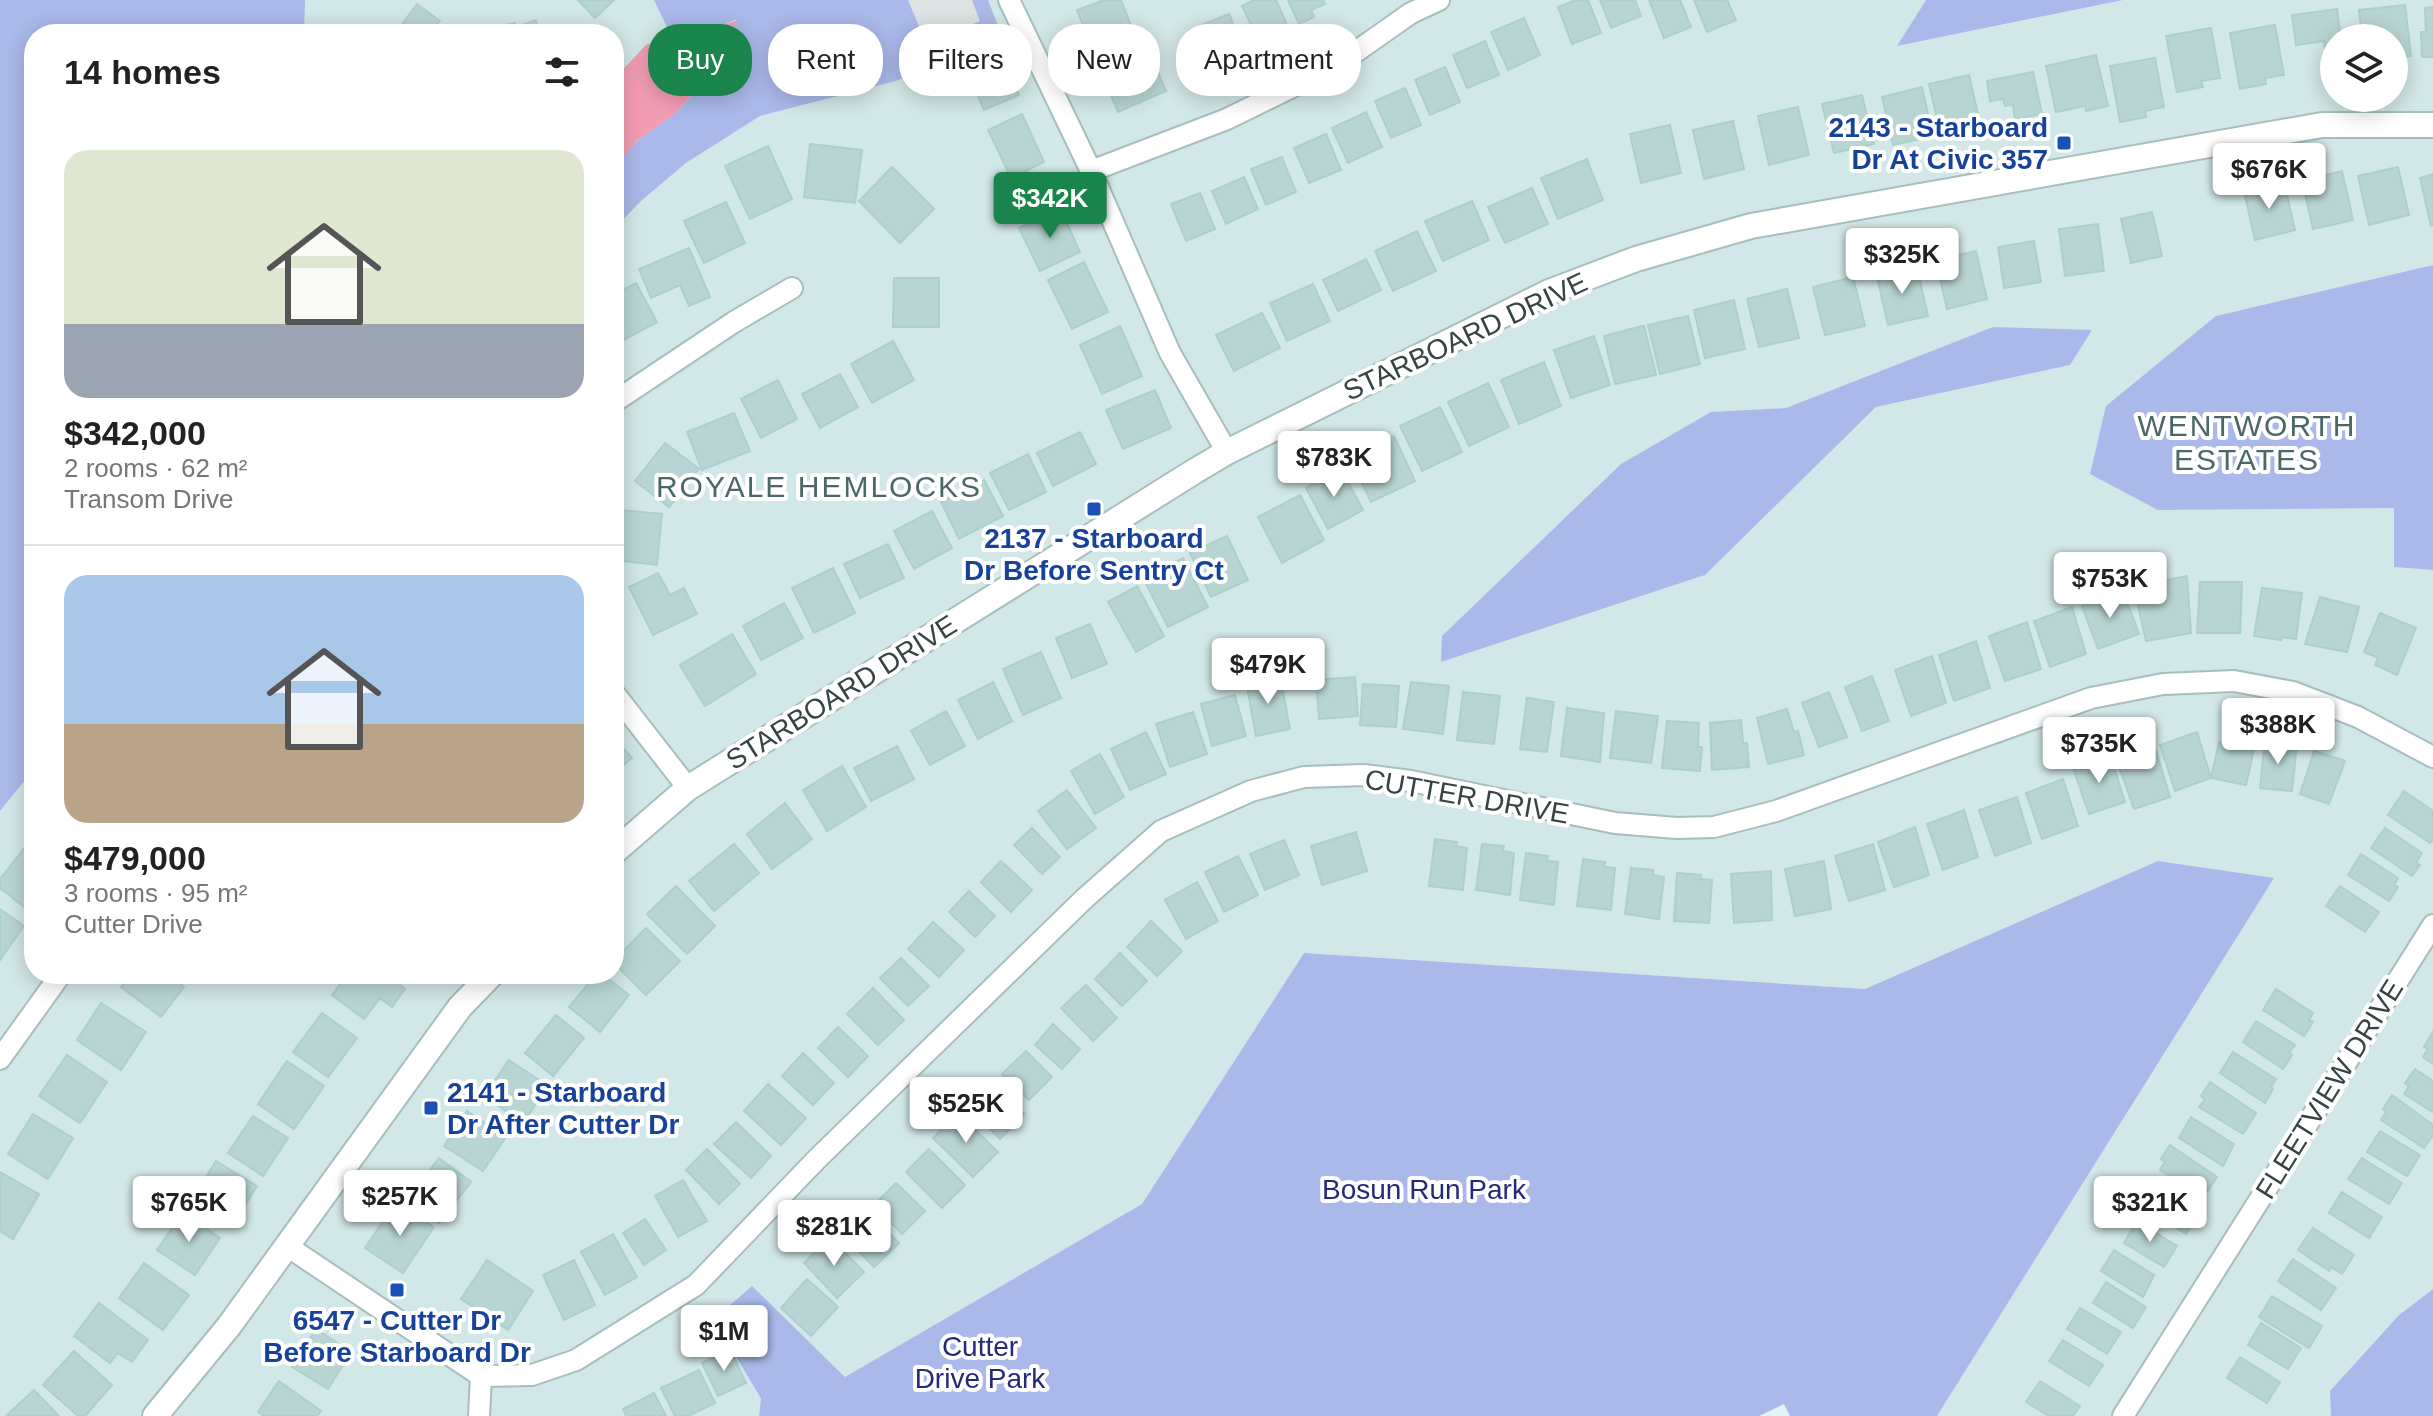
<!DOCTYPE html>
<html lang="en">
<head>
<meta charset="utf-8">
<style>
	:root { --surface:#fff; --page:#f2f2f2; --text:#222; --muted:#767676; --line:#e0e0e0; --accent:#19854c }
	body { margin:0; font-family:Arial,sans-serif; background:var(--page); color:var(--text); height:100vh; display:flex; flex-direction:column; font-size:30px; white-space:nowrap }
	* { box-sizing:border-box; margin:0 }
	p { font-size:26px; color:var(--muted) }
	.icon { flex:none; width:44px; height:44px; fill:none; stroke:currentColor; stroke-width:2; stroke-linecap:round; stroke-linejoin:round }
	.map { position:relative; flex:1; overflow:hidden }
	.details { position:absolute; left:24px; top:24px; width:600px; height:960px; display:flex; flex-direction:column; background:var(--surface); border-radius:32px; box-shadow:0 4px 20px #0003 }
	.details>* { flex:none }
	.hud { position:absolute; left:648px; top:24px; width:760px; height:72px; display:flex; gap:16px }
	.buttons { position:absolute; left:2320px; top:24px; display:grid; gap:16px }
	.buttons a { display:grid; place-items:center; width:88px; height:88px; border-radius:50%; background:var(--surface); box-shadow:0 4px 20px #0003; font-size:40px }
	.price { position:absolute; translate:-50% -68px; padding:0 18px; border-radius:8px; background:#fff; color:#222; font-size:26px; line-height:52px; filter:drop-shadow(0 2px 4px #0008) }
	.price::after { content:''; position:absolute; left:50%; top:48px; width:24px; height:18px; margin-left:-12px; background:inherit; clip-path:polygon(0 0,100% 0,50% 100%) }
	.price.current { background:var(--accent); color:#fff }
	ul { padding:0; list-style:none }
	li { display:grid; align-content:center; gap:16px; height:424px; padding:0 40px }
	li+li { border-top:2px solid var(--line) }
	li span { display:grid; place-items:center; height:248px; border-radius:24px; color:#555 }
	li>.icon { margin-inline-start:auto }
	span .icon { width:144px; height:144px; fill:#fffc; stroke-width:1 }
	li b { font-size:34px }
	h2 { display:flex; justify-content:space-between; align-items:center; height:96px; padding:0 40px; font-size:34px }
	.tag { padding:0 28px; border-radius:32px; background:var(--surface); box-shadow:0 4px 20px #0003; font-size:28px; line-height:72px }
	.tag.current { background:var(--accent); color:#fff }
	.map>svg:first-child { display:block }
	.residential { fill:#d2e7e7; fill-rule:evenodd }
	.green { fill:#aab9ea }
	.parking { fill:#dde3e3 }
	.water { fill:#f39db4 }
	.building { fill:#b9d5d3; stroke:#acd0ce; stroke-width:2 }
	.lines { fill:none; stroke-linecap:round; stroke-linejoin:round }
	.minor-casing { stroke:#a6bfbe; stroke-width:24 }
	.tertiary-casing { stroke:#a6bfbe; stroke-width:28 }
	.minor { stroke:#fff; stroke-width:20 }
	.tertiary { stroke:#fff; stroke-width:24 }
	.transit-dot { fill:#1a4fb4; stroke:#fff; stroke-width:3 }
	.labels { text-anchor:middle; stroke-width:8; stroke-linejoin:round; paint-order:stroke }
	.transit-label { font-size:28px; font-weight:bold; fill:#164399; stroke:#fff }
	.street-label { font-size:28px; fill:#344544; stroke:#fff }
	.park-label { font-size:28px; fill:#252979; stroke:#fff }
	.neighbourhood-label { font-size:30px; letter-spacing:2px; fill:#4a6866; stroke:#fff }
</style>
</head>
<body>
<div class="map">
<svg width="2433" height="1416" viewBox="0 0 2433 1416">
	<rect width="100%" height="100%" fill="#e4f3f3"/>
	<path class="residential" d="M230 0H654L672 38 646 46 614 79V34H244Z
		M988 0H1926L1898 46 2123 0H2433V265L2216 316 2158 510 2395 508 2394 567 2433 570V1289L2399 1315 2331 1390V1416H1937L2273 879 2158 861 1865 989 1304 953 1142 1204 845 1377 752 1287 714 1319 761 1400 759 1416H0V766L34 725V974H614V229L641 201 686 163 760 116 896 81 1003 37ZM2334 38H2394V98H2334ZM1993 327 2070 365 1876 407 1705 575 1441 662 1711 412 1786 408Z"/>
	<path class="green" d="M0 0H305L304 34H34V769L0 811Z
		M654 0H988L1003 38 896 81 760 116 686 163 641 201 614 229V167L617 161 648 131 676 113 711 73 714 66 715 50 737 19 715 29 672 38Z
		M1926 0H2123L1897 46Z
		M2433 265V570L2394 567V508L2158 510 2090 474 2106 406 2216 316Z
		M1993 327 2092 330 2070 365 1876 407 1705 575 1441 662 1442 636 1621 464 1711 412 1786 408Z
		M2158 861 2274 878 1937 1416H1790L1784 1404 1759 1416H759L761 1399 714 1319 752 1286 845 1377 1142 1204 1304 953 1865 989Z
		M2433 1289V1416H2331L2330 1391 2399 1315Z"/>
	<path class="parking" d="M908 0H972L980 21 926 43Z"/>
	<path class="water" d="M739 19 718 45 715 51 714 66 707 77 676 113 638 140 614 167V79L646 45 683 34 715 29Z"/>
	<path class="building" d="M578 0H614L595 18Z
		M1104 0H1121L1134 34 1093 50 1077 10Z
		M1254 0H1276L1287 25 1277 30 1280 37 1261 46 1242 6Z
		M1288 0H1323L1325 4 1311 10 1314 17 1299 24Z
		M1576 0H1588L1601 33 1572 44 1558 7Z
		M1600 0H1635L1641 16 1611 28Z
		M1649 0H1680L1691 27 1664 38Z
		M1694 0H1727L1736 20 1707 32Z
		M417 4 440 21 437 24 454 34H395Z
		M2405 5 2411 56 2394 58V38H2358L2362 37 2359 10Z
		M2433 7V57H2422L2421 32H2426L2425 8Z
		M2337 9 2341 38H2334V55L2326 56 2324 41 2296 45 2292 15Z
		M1229 14 1247 55 1219 67 1201 25Z
		M1524 18 1540 55 1508 70 1491 32Z
		M536 20 539 34H493L491 28 515 23 516 27Z
		M2275 25 2284 75 2265 78 2266 84 2240 89 2230 33Z
		M2211 28 2220 78 2201 81 2203 87 2177 92 2166 36Z
		M1485 41 1499 75 1467 88 1453 55Z
		M998 47 1019 95 984 110 963 62Z
		M1150 53 1166 91 1118 112 1102 74Z
		M2096 55 2108 106 2086 111 2085 106 2056 112 2046 66Z
		M2155 58 2164 107 2145 111 2146 117 2120 122 2110 66Z
		M1445 67 1460 102 1430 115 1415 80Z
		M2033 72 2042 114 2015 119 2013 105 2005 106 2003 99 1990 101 1987 81Z
		M1969 75 1980 123 1940 132 1929 84Z
		M1922 87 1933 136 1893 145 1882 97Z
		M1405 88 1421 125 1391 138 1375 101Z
		M1862 95 1874 144 1834 153 1822 104Z
		M1798 107 1809 155 1769 165 1758 116Z
		M1366 112 1382 147 1348 163 1332 128Z
		M1022 114 1044 162 1011 178 988 130Z
		M1733 121 1744 169 1704 179 1693 130Z
		M1670 125 1681 173 1641 183 1630 134Z
		M1326 134 1341 170 1309 183 1294 148Z
		M810 144 862 150 855 203 804 197Z
		M768 146 792 199 750 219 725 166Z
		M1282 157 1296 192 1266 205 1251 169Z
		M1587 159 1603 200 1558 219 1541 178Z
		M892 167 934 209 900 243 859 201Z
		M2398 167 2409 215 2369 225 2358 176Z
		M2342 171 2353 220 2313 229 2302 181Z
		M2433 174V225L2431 226 2420 178Z
		M1244 177 1258 209 1226 224 1212 191Z
		M2284 182 2295 230 2255 240 2244 191Z
		M1532 188 1548 224 1505 243 1488 207Z
		M1200 193 1215 229 1186 241 1171 204Z
		M1472 201 1489 240 1443 261 1425 221Z
		M726 202 745 243 704 263 684 221Z
		M1060 208 1080 252 1040 271 1019 228Z
		M2152 212 2162 256 2131 263 2121 219Z
		M2098 224 2104 271 2065 276 2059 229Z
		M1417 231 1436 271 1393 291 1375 251Z
		M2034 241 2041 282 2004 288 1998 247Z
		M689 248 710 297 689 306 680 285 651 298 639 269Z
		M1976 251 1987 299 1947 309 1936 260Z
		M1366 259 1381 290 1338 311 1323 280Z
		M1084 262 1108 312 1072 329 1048 280Z
		M1917 268 1928 316 1888 325 1877 277Z
		M1853 277 1865 326 1825 335 1813 287Z
		M894 278H939V327H893Z
		M636 283 657 322 614 345V294Z
		M1313 284 1330 321 1287 341 1270 303Z
		M1787 289 1799 338 1759 347 1747 299Z
		M1734 300 1745 349 1705 358 1694 310Z
		M1262 313 1280 348 1234 371 1216 335Z
		M1688 316 1700 364 1660 374 1648 325Z
		M1120 326 1142 376 1102 394 1080 345Z
		M1642 326H1644L1656 375 1615 384 1604 336Z
		M1594 336 1610 385 1571 398 1554 350Z
		M893 341 914 380 872 403 851 364Z
		M1544 362 1561 406 1519 424 1501 380Z
		M840 374 858 407 820 428 802 394Z
		M778 380 797 419 761 438 741 399Z
		M1488 383 1509 427 1469 446 1448 402Z
		M1155 390 1171 428 1123 449 1106 410Z
		M1440 407 1462 452 1422 471 1400 426Z
		M734 413 750 451 702 470 687 432Z
		M1080 432 1096 464 1053 486 1037 453Z
		M1394 436 1415 481 1371 502 1350 458Z
		M665 443 699 469 669 507 635 481Z
		M1028 454 1046 492 1009 510 990 473Z
		M1341 469 1363 510 1328 529 1306 488Z
		M984 480 1003 516 959 539 941 502Z
		M1300 495 1324 540 1282 563 1258 517Z
		M620 510 662 514 657 565 614 560Z
		M932 511 952 548 914 569 894 531Z
		M1227 536 1248 580 1211 597 1190 553Z
		M888 544 904 578 860 598 844 564Z
		M1183 558 1208 607 1168 627 1143 578Z
		M833 568 855 613 814 633 792 588Z
		M658 573 670 595 684 588 697 614 653 635 629 587Z
		M2187 576 2191 633 2146 641 2134 587Z
		M2200 582H2242L2240 633H2197Z
		M1137 586 1164 636 1136 652 1108 602Z
		M2262 588 2302 593 2296 639 2281 637V640L2254 636Z
		M2123 591 2139 634 2098 649 2082 606Z
		M2320 597 2359 607 2347 652 2305 644Z
		M784 603 803 638 761 660 743 626Z
		M2072 607 2086 654 2050 667 2034 621Z
		M2380 613 2416 628 2397 675 2375 665 2378 658 2364 652Z
		M2027 622 2041 669 2005 681 1989 636Z
		M1090 624 1107 664 1072 678 1056 638Z
		M732 634 756 674 705 706 680 665Z
		M1976 641 1990 688 1954 701 1939 655Z
		M1041 652 1061 698 1023 715 1003 669Z
		M1932 656 1946 703 1911 716 1895 670Z
		M1280 676 1290 729 1256 736 1246 682Z
		M1872 676 1889 721 1862 731 1845 687Z
		M1355 677 1358 716 1319 719 1316 680Z
		M993 682 1012 721 978 739 958 700Z
		M1411 682 1449 686 1443 734 1403 729Z
		M1363 684 1399 686 1396 727 1360 725Z
		M1463 692 1500 696 1494 744 1457 740Z
		M1829 692 1847 737 1819 747 1802 703Z
		M1235 695 1246 736 1212 746 1201 704Z
		M1527 698 1554 702 1547 752 1520 749Z
		M1567 708 1604 713 1600 762 1561 756Z
		M1787 709 1794 732 1798 731 1804 755 1768 764 1757 718Z
		M946 711 965 746 930 765 911 731Z
		M1616 711 1658 716 1651 763 1610 758Z
		M1193 712 1207 754 1170 767 1156 724Z
		M1741 720 1743 743H1747L1749 767 1712 770 1710 723Z
		M1667 721 1699 723 1698 747H1702L1700 771 1662 768Z
		M1146 732 1166 774 1130 790 1111 749Z
		M2197 732 2211 778 2175 791 2160 745Z
		M614 738 632 758 614 773Z
		M2265 740 2297 744 2292 791 2260 788Z
		M2219 742 2254 749 2246 785 2211 778Z
		M897 746 914 779 871 801 854 768Z
		M2156 750 2170 797 2134 809 2118 764Z
		M2314 751 2345 761 2329 804 2300 794Z
		M1100 754 1124 797 1095 814 1071 771Z
		M2110 755 2125 802 2089 814 2073 768Z
		M842 766 866 807 827 831 803 790Z
		M2063 779 2078 826 2042 839 2026 793Z
		M1067 790 1096 828 1067 849 1038 811Z
		M2404 791 2433 811V839L2430 843 2388 815Z
		M2017 797 2031 843 1995 856 1979 810Z
		M785 803 812 839 772 869 747 834Z
		M1964 810 1978 857 1943 870 1927 824Z
		M1915 827 1929 875 1894 887 1878 842Z
		M1032 828 1060 857 1042 874 1014 845Z
		M2385 828 2422 853 2416 863 2420 865 2412 876 2371 848Z
		M1356 832 1367 871 1322 885 1311 846Z
		M1435 839 1457 842 1456 846 1467 848 1463 890 1429 886Z
		M1284 840 1299 875 1265 890 1250 854Z
		M734 844 759 873 714 911 689 881Z
		M1482 844 1504 846 1503 851 1514 853 1510 895 1476 890Z
		M1873 844 1885 890 1849 901 1835 856Z
		M26 846 34 852V915L0 888V879Z
		M1526 853 1548 856 1547 861 1558 862 1554 905 1520 900Z
		M2361 854 2398 878 2394 885 2398 887 2389 901 2348 875Z
		M1238 856 1258 895 1224 912 1205 872Z
		M1583 859 1605 862 1604 867 1615 868 1611 910 1577 906Z
		M1001 861 1032 890 1011 912 981 882Z
		M1824 861 1831 909 1795 916 1785 869Z
		M1631 868 1653 870V875L1664 877 1659 919 1625 914Z
		M1771 871 1772 920 1734 923 1731 874Z
		M1677 873 1701 875 1700 879 1712 880 1709 923 1674 921Z
		M1197 882 1218 921 1186 939 1165 900Z
		M676 886 715 926 687 954 647 914Z
		M2340 886 2379 912 2365 932 2326 906Z
		M969 891 995 916 975 937 949 912Z
		M0 909 24 926 0 960Z
		M1151 921 1182 951 1157 976 1127 947Z
		M933 922 964 950 939 977 908 949Z
		M646 928 680 961 646 995 614 963V961Z
		M1120 953 1147 981 1122 1006 1095 979Z
		M901 958 929 986 908 1006 880 978Z
		M130 974H168L184 987 161 1017 121 987Z
		M348 974H385L405 989 392 1007 380 998 364 1019 332 995Z
		M596 974H602L629 995 600 1032 569 1007Z
		M1086 985 1117 1018 1093 1041 1061 1008Z
		M873 988 904 1020 878 1045 847 1014Z
		M2276 989 2313 1013 2309 1020 2313 1022 2304 1036 2263 1010Z
		M101 1003 146 1032 121 1070 77 1040Z
		M322 1013 357 1038 328 1077 293 1052Z
		M556 1015 584 1038 553 1076 525 1053Z
		M2256 1021 2295 1045 2289 1053 2292 1055 2283 1069 2243 1042Z
		M1053 1024 1080 1049 1062 1069 1035 1045Z
		M838 1027 868 1056 848 1077 818 1048Z
		M2433 1032V1064L2423 1057 2428 1049 2424 1047Z
		M1026 1051 1052 1077 1029 1100 1002 1074Z
		M2233 1052 2276 1079 2271 1087 2273 1089 2265 1103 2220 1073Z
		M803 1053 834 1083 813 1105 782 1076Z
		M67 1055 107 1082 80 1123 39 1096Z
		M509 1060 548 1086 523 1123 484 1096Z
		M287 1061 324 1086 294 1129 258 1104Z
		M2415 1069 2433 1081V1112L2404 1094 2409 1086 2405 1083Z
		M992 1082 1024 1114 1000 1139 968 1106Z
		M2210 1082 2256 1113 2243 1134 2199 1107 2205 1099 2201 1096Z
		M768 1084 806 1118 781 1145 744 1111Z
		M2392 1095 2433 1125V1135L2424 1148 2381 1120 2386 1112 2383 1109Z
		M467 1111 506 1137 483 1171 444 1146Z
		M958 1113 998 1152 973 1177 933 1138Z
		M33 1114 73 1138 48 1179 8 1154Z
		M253 1116 288 1138 263 1176 228 1153Z
		M2191 1117 2234 1144 2223 1166 2179 1138Z
		M736 1122 771 1156 751 1178 714 1144Z
		M2380 1131 2420 1155 2407 1176 2367 1152Z
		M2170 1145 2217 1177 2203 1197 2160 1170 2165 1162 2161 1159Z
		M707 1149 740 1184 719 1204 686 1170Z
		M929 1149 965 1185 942 1208 906 1172Z
		M439 1158 471 1182 439 1223 408 1199Z
		M2362 1158 2402 1183 2389 1204 2348 1179Z
		M216 1161 257 1186 232 1227 190 1202Z
		M0 1172 39 1194 13 1239 0 1231Z
		M683 1180 707 1221 678 1237 655 1196Z
		M896 1183 925 1211 902 1234 874 1205Z
		M2157 1188 2199 1214 2186 1234 2144 1207Z
		M2342 1192 2382 1217 2369 1238 2329 1213Z
		M396 1202 434 1227 403 1273 365 1248Z
		M867 1210 899 1243 874 1267 842 1234Z
		M183 1212 220 1238 195 1275 157 1250Z
		M645 1219 666 1250 644 1265 623 1233Z
		M2137 1221 2177 1246 2164 1267 2124 1243Z
		M2313 1228 2354 1255 2342 1274 2331 1267 2329 1271 2298 1250Z
		M613 1234 637 1277 605 1295 581 1252Z
		M830 1237 864 1272 837 1298 804 1263Z
		M2114 1250 2154 1275 2143 1297 2101 1271Z
		M2293 1259 2336 1288 2321 1310 2278 1281Z
		M487 1260 533 1291 508 1330 461 1299Z
		M574 1260 595 1305 564 1320 543 1275Z
		M144 1263 189 1295 163 1330 119 1298Z
		M807 1279 838 1307 811 1336 781 1308Z
		M2106 1282 2146 1307 2133 1328 2093 1303Z
		M2272 1296 2322 1326 2309 1348 2259 1317Z
		M99 1303 148 1340 132 1362 118 1353 110 1363 74 1336Z
		M2080 1308 2121 1332 2107 1354 2067 1329Z
		M2261 1323 2301 1348 2288 1369 2248 1345Z
		M316 1329 351 1352 328 1389 292 1367Z
		M2063 1340 2103 1365 2089 1386 2049 1361Z
		M730 1349 746 1383 718 1396 702 1363Z
		M74 1351 112 1385 85 1416H78L43 1385Z
		M2240 1357 2280 1382 2267 1403 2227 1378Z
		M699 1370 715 1403 688 1416H675L661 1388Z
		M279 1381 321 1411 317 1416H264L258 1412Z
		M2040 1381 2080 1406 2073 1416H2049L2026 1402Z
		M34 1390 59 1416H6Z
		M654 1393 666 1416H626L623 1409Z"/>
	<g class="lines">
		<defs>
			<path id="minor" d="M1009 0 1091 171 1170 353 1227 452
				M1091 171 1227 119 1337 65 1411 13 1439 0
				M614 402 734 322 792 288
				M614 693 688 788
				M0 1059 61 974
				M287 1246 481 1376 532 1375 576 1360 696 1285 817 1159 1084 899 1161 831 1251 791 1304 777 1364 775 1411 781 1615 823 1677 828 1714 827 1776 811 2091 698 2163 684 2234 681 2293 692 2358 717 2433 757
				M479 1416 481 1376
				M2123 1416 2433 925"/>
			<path id="tertiary" d="M614 852 688 788 1195 471 1227 452 1549 292 1636 259 1751 226 2322 125H2433
				M155 1416 229 1326 460 1007 492 974"/>
		</defs>
		<use href="#minor" class="minor-casing"/>
		<use href="#tertiary" class="tertiary-casing"/>
		<use href="#minor" class="minor"/>
		<use href="#tertiary" class="tertiary"/>
	</g>
	<g class="transit-dot">
		<rect x="2056" y="135" width="16" height="16" rx="4"/>
		<rect x="1086" y="501" width="16" height="16" rx="4"/>
		<rect x="423" y="1100" width="16" height="16" rx="4"/>
		<rect x="389" y="1282" width="16" height="16" rx="4"/>
	</g>
	<g class="labels">
		<g class="transit-label">
			<text x="2048" y="137" text-anchor="end">2143 - Starboard<tspan x="2048" dy="32">Dr At Civic 357</tspan></text>
			<text x="1094" y="548">2137 - Starboard<tspan x="1094" dy="32">Dr Before Sentry Ct</tspan></text>
			<text x="447" y="1102" text-anchor="start">2141 - Starboard<tspan x="447" dy="32">Dr After Cutter Dr</tspan></text>
			<text x="397" y="1330">6547 - Cutter Dr<tspan x="397" dy="32">Before Starboard Dr</tspan></text>
		</g>
		<g class="street-label">
			<text transform="translate(1465 336) rotate(-25)" y="10">STARBOARD DRIVE</text>
			<text transform="translate(841 692) rotate(-32)" y="10">STARBOARD DRIVE</text>
			<text transform="translate(1467 796) rotate(10)" y="10">CUTTER DRIVE</text>
			<text transform="translate(2329 1089) rotate(-58)" y="10">FLEETVIEW DRIVE</text>
		</g>
		<g class="park-label">
			<text x="1424" y="1199">Bosun Run Park</text>
			<text x="980" y="1356">Cutter<tspan x="980" dy="32">Drive Park</tspan></text>
		</g>
		<g class="neighbourhood-label">
			<text x="2247" y="436">WENTWORTH<tspan x="2247" dy="34">ESTATES</tspan></text>
			<text x="819" y="497">ROYALE HEMLOCKS</text>
		</g>
	</g>
</svg>
<div class="buttons">
<a><svg class="icon" aria-label="layers" viewBox="0 0 24 24"><path d="M12 4l9 5-9 5-9-5zM3 14l9 5 9-5"/></svg></a>
</div>
<b class="price" style="left:2269px;top:211px">$676K</b>
<b class="price current" style="left:1050px;top:240px">$342K</b>
<b class="price" style="left:1902px;top:296px">$325K</b>
<b class="price" style="left:1334px;top:499px">$783K</b>
<b class="price" style="left:2110px;top:620px">$753K</b>
<b class="price" style="left:1268px;top:706px">$479K</b>
<b class="price" style="left:2278px;top:766px">$388K</b>
<b class="price" style="left:2099px;top:785px">$735K</b>
<b class="price" style="left:966px;top:1145px">$525K</b>
<b class="price" style="left:400px;top:1238px">$257K</b>
<b class="price" style="left:189px;top:1244px">$765K</b>
<b class="price" style="left:2150px;top:1244px">$321K</b>
<b class="price" style="left:834px;top:1268px">$281K</b>
<b class="price" style="left:724px;top:1373px">$1M</b>
<div class="hud">
<a class="tag current">Buy</a>
<a class="tag">Rent</a>
<a class="tag">Filters</a>
<a class="tag">New</a>
<a class="tag">Apartment</a>
</div>
<section class="details">
<h2>14 homes<svg class="icon" aria-label="filters" viewBox="0 0 24 24"><path d="M4 7h16M4 17h16"/><circle cx="9" cy="7" r="2"/><circle cx="15" cy="17" r="2"/></svg></h2>
<ul>
<li><span style="background:linear-gradient(#dfe7d0 70%,#9aa5b1 0)"><svg class="icon" aria-label="home" viewBox="0 0 24 24"><path d="M3 11l9-7 9 7M6 9v11h12V9"/></svg></span><div><b>$342,000</b><p>2 rooms · 62 m²</p><p>Transom Drive</p></div></li>
<li><span style="background:linear-gradient(#a9c7e8 60%,#b9a48a 0)"><svg class="icon" aria-label="home" viewBox="0 0 24 24"><path d="M3 11l9-7 9 7M6 9v11h12V9"/></svg></span><div><b>$479,000</b><p>3 rooms · 95 m²</p><p>Cutter Drive</p></div></li>
</ul>
</section>
</div>
</body>
</html>
